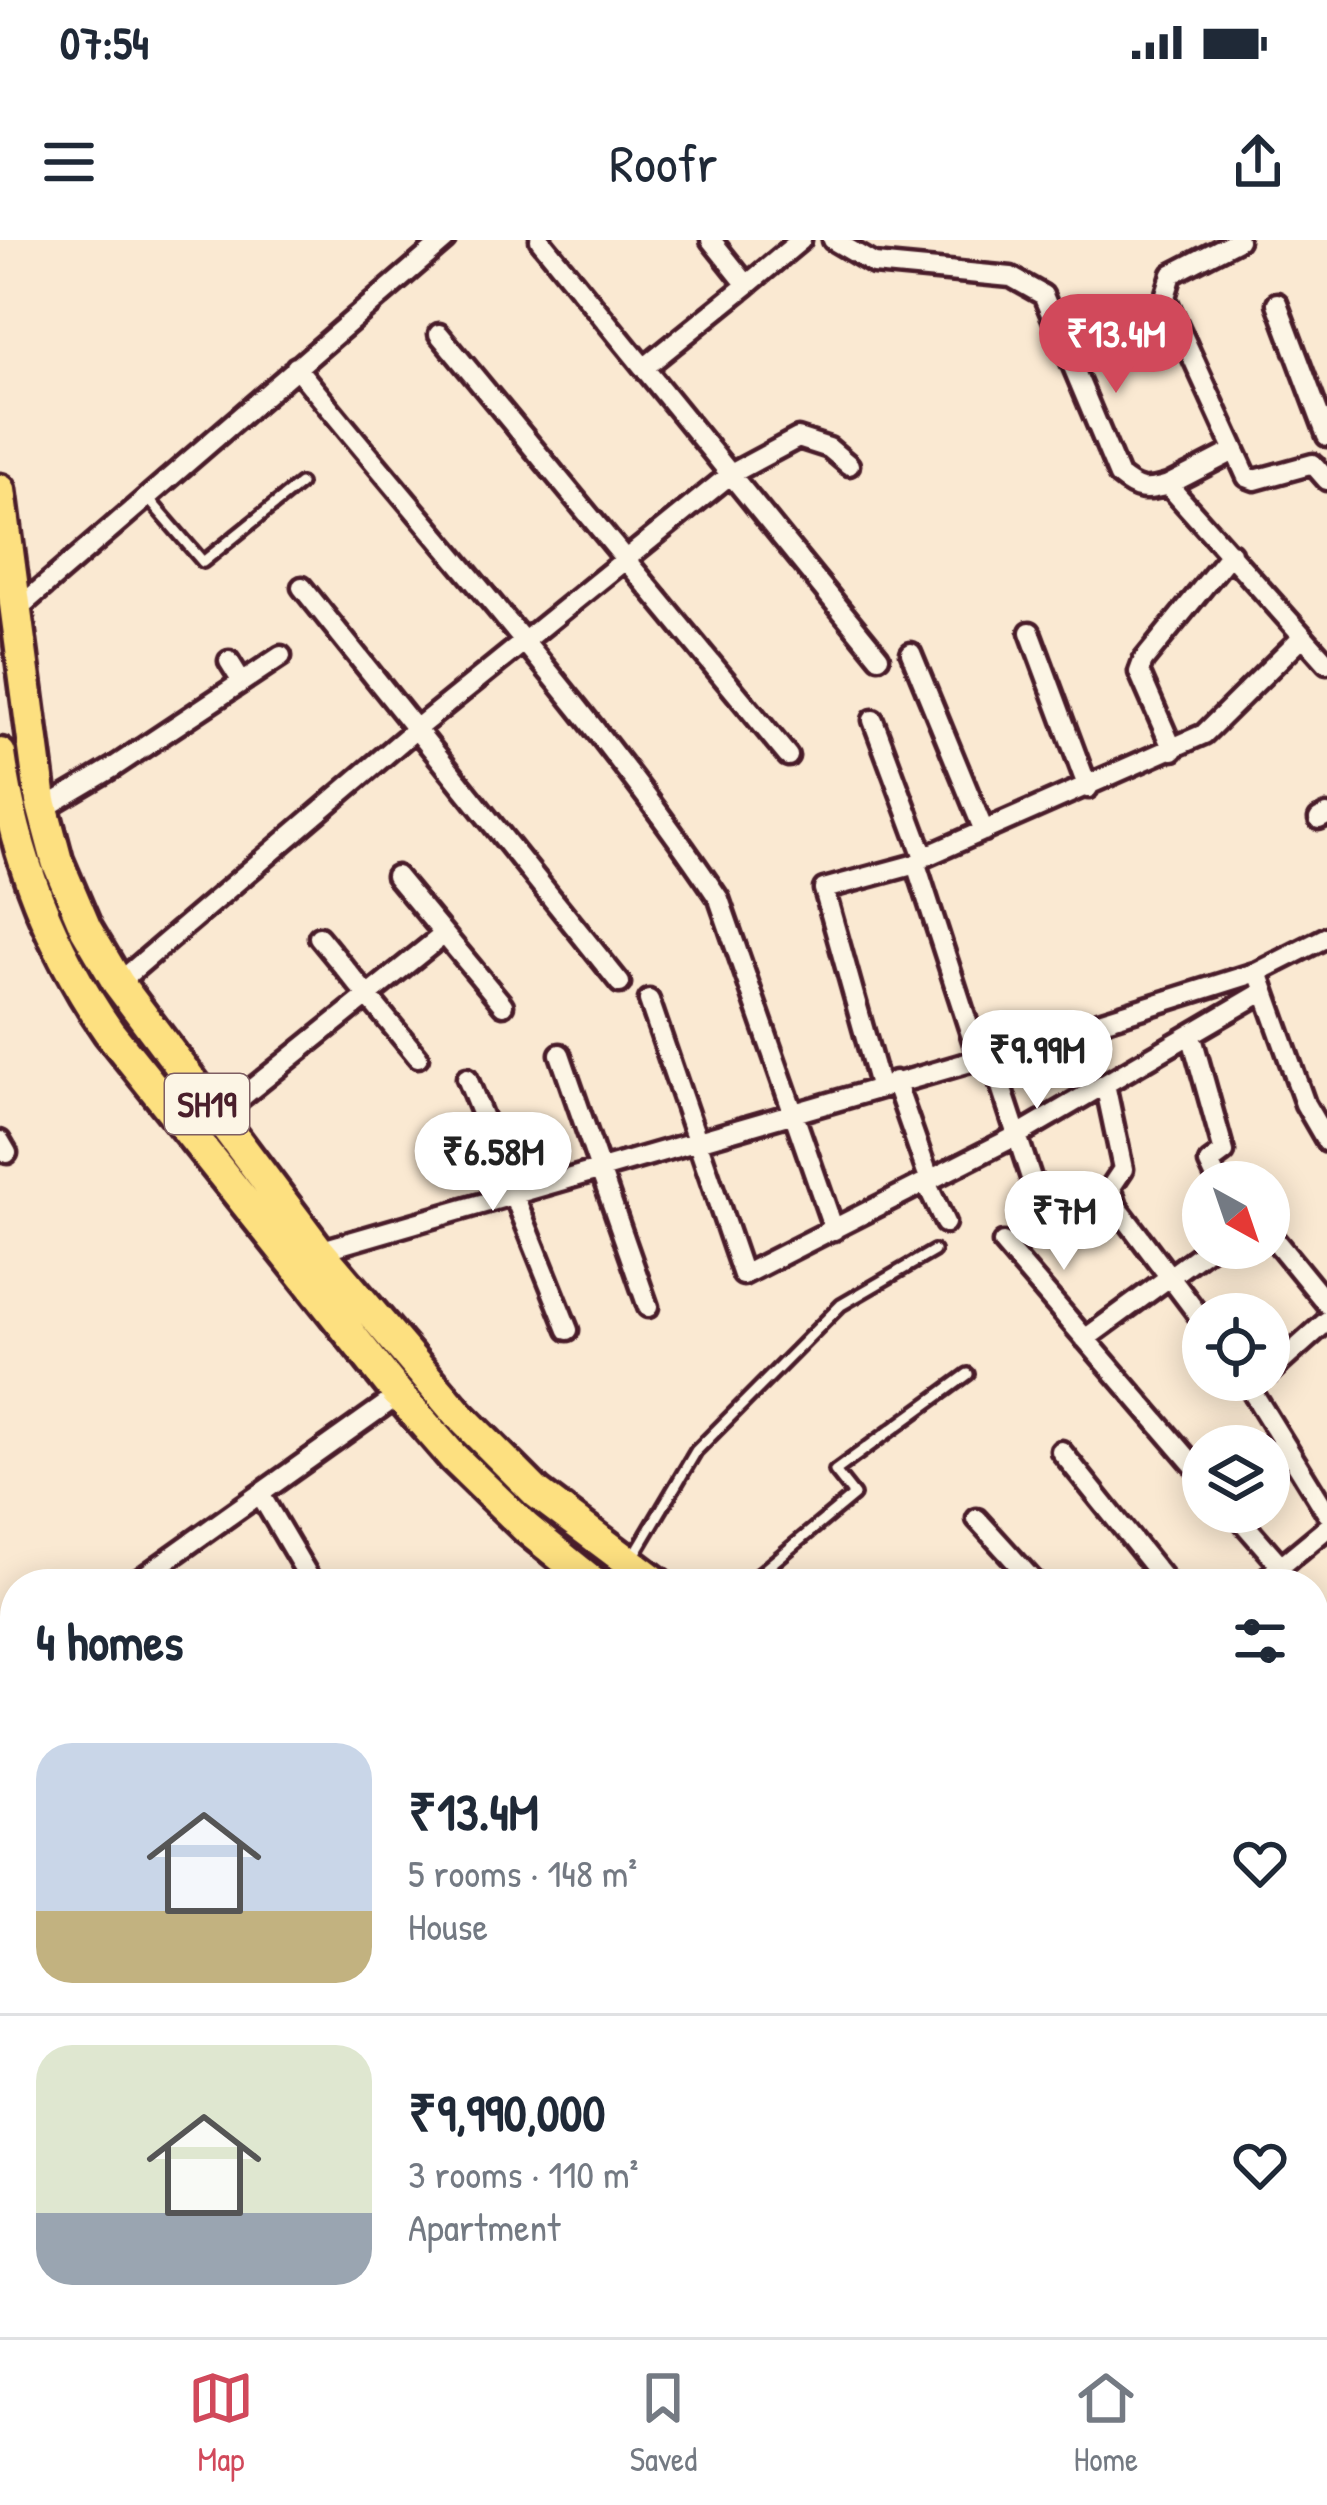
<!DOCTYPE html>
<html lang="en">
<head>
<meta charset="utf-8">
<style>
	:root { --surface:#fff; --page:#f2f2f3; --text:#1f2937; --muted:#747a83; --line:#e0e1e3; --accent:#d1495b }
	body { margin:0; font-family:"Patrick Hand",sans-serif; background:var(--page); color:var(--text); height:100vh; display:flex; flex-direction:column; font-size:45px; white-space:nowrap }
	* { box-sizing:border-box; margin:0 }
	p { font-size:39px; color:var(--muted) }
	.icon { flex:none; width:66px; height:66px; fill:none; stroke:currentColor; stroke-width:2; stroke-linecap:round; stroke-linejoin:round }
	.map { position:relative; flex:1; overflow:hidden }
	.sheet { position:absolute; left:0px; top:1329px; width:1329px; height:768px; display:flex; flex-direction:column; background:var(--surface); border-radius:48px 48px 0 0; box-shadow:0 6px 30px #0003 }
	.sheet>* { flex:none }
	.needle { width:78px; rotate:140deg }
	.tools { position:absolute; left:1182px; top:921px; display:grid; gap:24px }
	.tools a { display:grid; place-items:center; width:108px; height:108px; border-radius:50%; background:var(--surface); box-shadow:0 6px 30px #0003; font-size:60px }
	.price { position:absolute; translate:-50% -102px; padding:0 27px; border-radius:42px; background:#fff; color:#222; font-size:39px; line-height:78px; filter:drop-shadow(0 3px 6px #0008) }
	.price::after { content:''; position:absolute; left:50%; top:72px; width:36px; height:27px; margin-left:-18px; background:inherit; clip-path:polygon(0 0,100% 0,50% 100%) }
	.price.on { background:var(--accent); color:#fff }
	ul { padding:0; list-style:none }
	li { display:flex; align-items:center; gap:36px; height:300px; padding:0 36px }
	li+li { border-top:3px solid var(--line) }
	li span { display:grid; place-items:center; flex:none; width:336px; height:240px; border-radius:36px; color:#555 }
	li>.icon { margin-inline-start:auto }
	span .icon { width:144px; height:144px; fill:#fffc; stroke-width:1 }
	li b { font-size:51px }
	h2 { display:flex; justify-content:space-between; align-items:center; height:144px; padding:0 36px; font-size:51px }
	.status { display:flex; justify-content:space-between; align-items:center; height:84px; padding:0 60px; background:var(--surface); direction:ltr }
	.status svg { height:33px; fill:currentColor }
	header { display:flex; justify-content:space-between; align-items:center; height:156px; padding:0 36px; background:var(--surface); font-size:54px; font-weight:600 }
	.tab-bar { display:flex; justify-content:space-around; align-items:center; height:168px; border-top:3px solid var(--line); background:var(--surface); font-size:33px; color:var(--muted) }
	.tab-bar a { display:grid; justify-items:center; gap:6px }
	.tab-bar .on { color:var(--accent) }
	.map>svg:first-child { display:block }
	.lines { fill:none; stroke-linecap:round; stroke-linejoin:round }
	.lane-casing { stroke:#4a1f2b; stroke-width:18 }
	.street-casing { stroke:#4a1f2b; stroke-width:27 }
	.secondary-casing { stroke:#4a1f2b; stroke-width:36 }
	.primary-casing { stroke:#4a1f2b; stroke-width:39 }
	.lane { stroke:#fcf5e5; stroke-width:9 }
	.street { stroke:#fcf5e5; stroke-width:18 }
	.secondary { stroke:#fcf5e5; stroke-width:27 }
	.primary { stroke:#fde080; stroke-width:30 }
	.labels { text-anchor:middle; stroke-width:9; stroke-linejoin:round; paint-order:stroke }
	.shield { fill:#fcf5e5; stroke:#7f5f63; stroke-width:3 }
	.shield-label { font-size:36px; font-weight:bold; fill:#4a1f2b }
</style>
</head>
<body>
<div class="status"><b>07:54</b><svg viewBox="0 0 49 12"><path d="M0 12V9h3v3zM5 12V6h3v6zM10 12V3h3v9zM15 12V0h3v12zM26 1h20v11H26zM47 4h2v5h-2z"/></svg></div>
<header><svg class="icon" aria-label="menu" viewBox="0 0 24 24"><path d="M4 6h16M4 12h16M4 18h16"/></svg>Roofr<svg class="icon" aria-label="share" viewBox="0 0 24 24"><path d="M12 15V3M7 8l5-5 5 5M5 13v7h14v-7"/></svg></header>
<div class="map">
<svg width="1327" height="2097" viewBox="0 0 1327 2097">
	<rect width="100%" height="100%" fill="#fae9d2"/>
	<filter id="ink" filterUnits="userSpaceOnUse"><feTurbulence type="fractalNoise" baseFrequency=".00833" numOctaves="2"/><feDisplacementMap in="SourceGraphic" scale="24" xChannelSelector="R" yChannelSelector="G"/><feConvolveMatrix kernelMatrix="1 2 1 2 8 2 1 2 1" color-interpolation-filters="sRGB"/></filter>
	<g filter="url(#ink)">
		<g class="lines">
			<defs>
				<path id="lane" d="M147 257 203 322 300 244
					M632 1319 696 1211 841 1065 934 1011
					M747 1344 854 1255 835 1231 968 1134
					M1034 2082 1044 2097"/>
				<path id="street" d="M540 0 879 417
					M833 0 874 24 1011 37 1043 55 1119 236C1137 251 1145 252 1168 245L1327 423
					M1238 0 1172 34 1165 57 1247 237 1255 240 1313 224 1327 240
					M747 45 801 0
					M1277 63 1327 196
					M439 94 788 516
					M296 127C438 303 593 471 719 659L834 990
					M644 128 747 45 711 0
					M1168 245 1234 211
					M302 347 620 743
					M14 372 445 0
					M1030 392 1088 548
					M911 413 984 591
					M229 421 242 442
					M873 480 924 617
					M1173 510 1139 432 1143 421 1231 313
					M43 569 114 527 281 416
					M1319 579 1327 575
					M396 636 503 765
					M319 697 418 817
					M1258 732 1327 697
					M118 743 416 489 731 234 798 198 829 208 849 225
					M649 760 743 1035 1016 896 1263 752
					M1191 794 1224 912 1209 923 1218 942
					M560 814 648 1067
					M991 816 1033 944
					M979 819 916 624 924 617 1204 494 1303 396
					M467 838 568 1090
					M895 841 930 941
					M1105 844 1123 929 1111 947 1117 967 1203 1081
					M879 845 824 649 916 624
					M217 877 443 695
					M0 901 7 913
					M926 942 945 983
					M1269 993 1327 1064
					M1003 1003 1203 1236
					M319 1011 991 816 1258 732 1305 864 1327 902
					M1085 1099 1209 1008
					M1269 1133 1327 1081
					M1245 1140 1327 1273
					M1061 1211 1168 1344
					M260 1254 313 1344
					M1234 1272 1281 1326
					M977 1279 1036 1344
					M133 1344 399 1155
					M1259 1344 1327 1288
					M0 1439 15 1428
					M1314 1624 1327 1636
					M0 1778 15 1806
					M0 1842 15 1831
					M1314 2001 1327 1982
					M0 2007 15 2041
					M23 2082 32 2097
					M149 2082 159 2097
					M250 2082 261 2097
					M371 2082 381 2097
					M482 2082 491 2097
					M1249 2097 1259 2082"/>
				<path id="secondary" d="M1314 1689 1327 1673
					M676 2097 697 2082"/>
				<path id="primary" d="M0 250 41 561 57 621 86 689 118 743 319 1011 458 1174 537 1253 658 1344
					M0 514C14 614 51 709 109 792L399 1155 453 1217 526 1288 595 1344
					M1314 1814 1327 1823
					M1314 1858 1327 1867"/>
			</defs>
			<use href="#lane" class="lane-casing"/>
			<use href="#street" class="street-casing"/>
			<use href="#secondary" class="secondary-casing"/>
			<use href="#primary" class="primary-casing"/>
			<use href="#lane" class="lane"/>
			<use href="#street" class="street"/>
			<use href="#secondary" class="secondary"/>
			<use href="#primary" class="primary"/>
		</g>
	</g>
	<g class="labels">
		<rect class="shield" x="165" y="834" width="84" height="60" rx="9"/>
		<g class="shield-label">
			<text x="207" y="877">SH19</text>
		</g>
	</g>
</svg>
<div class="tools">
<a><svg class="needle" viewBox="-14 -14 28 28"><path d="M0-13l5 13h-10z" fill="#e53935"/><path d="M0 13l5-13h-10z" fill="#747a83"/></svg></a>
<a><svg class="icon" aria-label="locate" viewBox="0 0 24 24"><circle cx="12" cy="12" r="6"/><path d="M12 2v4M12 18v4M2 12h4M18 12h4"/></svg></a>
<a><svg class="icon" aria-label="layers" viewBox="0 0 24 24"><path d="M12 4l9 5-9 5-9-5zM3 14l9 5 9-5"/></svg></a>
</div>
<b class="price on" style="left:1116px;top:156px">₹13.4M</b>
<b class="price" style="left:1037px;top:872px">₹9.99M</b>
<b class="price" style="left:493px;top:974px">₹6.58M</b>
<b class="price" style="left:1064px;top:1033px">₹7M</b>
<section class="sheet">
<h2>4 homes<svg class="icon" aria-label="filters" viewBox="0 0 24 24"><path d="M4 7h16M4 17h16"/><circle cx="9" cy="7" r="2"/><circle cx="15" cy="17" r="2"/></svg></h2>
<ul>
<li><span style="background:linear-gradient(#c9d6e8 70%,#c2b280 0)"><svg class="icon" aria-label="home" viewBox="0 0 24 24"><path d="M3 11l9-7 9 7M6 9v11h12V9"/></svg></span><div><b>₹13.4M</b><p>5 rooms · 148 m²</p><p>House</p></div><svg class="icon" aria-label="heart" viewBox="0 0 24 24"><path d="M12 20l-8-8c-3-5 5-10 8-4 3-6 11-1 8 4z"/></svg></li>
<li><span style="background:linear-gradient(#dfe7d0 70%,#9aa5b1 0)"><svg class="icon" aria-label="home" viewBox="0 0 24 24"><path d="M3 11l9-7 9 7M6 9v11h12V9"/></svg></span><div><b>₹9,990,000</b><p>3 rooms · 110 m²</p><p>Apartment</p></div><svg class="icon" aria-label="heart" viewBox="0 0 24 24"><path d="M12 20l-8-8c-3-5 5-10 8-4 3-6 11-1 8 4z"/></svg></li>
</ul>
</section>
</div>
<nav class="tab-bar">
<a class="on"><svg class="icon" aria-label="map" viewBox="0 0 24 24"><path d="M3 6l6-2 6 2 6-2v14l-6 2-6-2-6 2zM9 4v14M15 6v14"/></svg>Map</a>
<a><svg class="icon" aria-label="saved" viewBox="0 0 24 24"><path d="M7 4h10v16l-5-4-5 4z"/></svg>Saved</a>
<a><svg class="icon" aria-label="home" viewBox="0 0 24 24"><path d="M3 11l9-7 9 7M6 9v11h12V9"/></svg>Home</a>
</nav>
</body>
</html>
